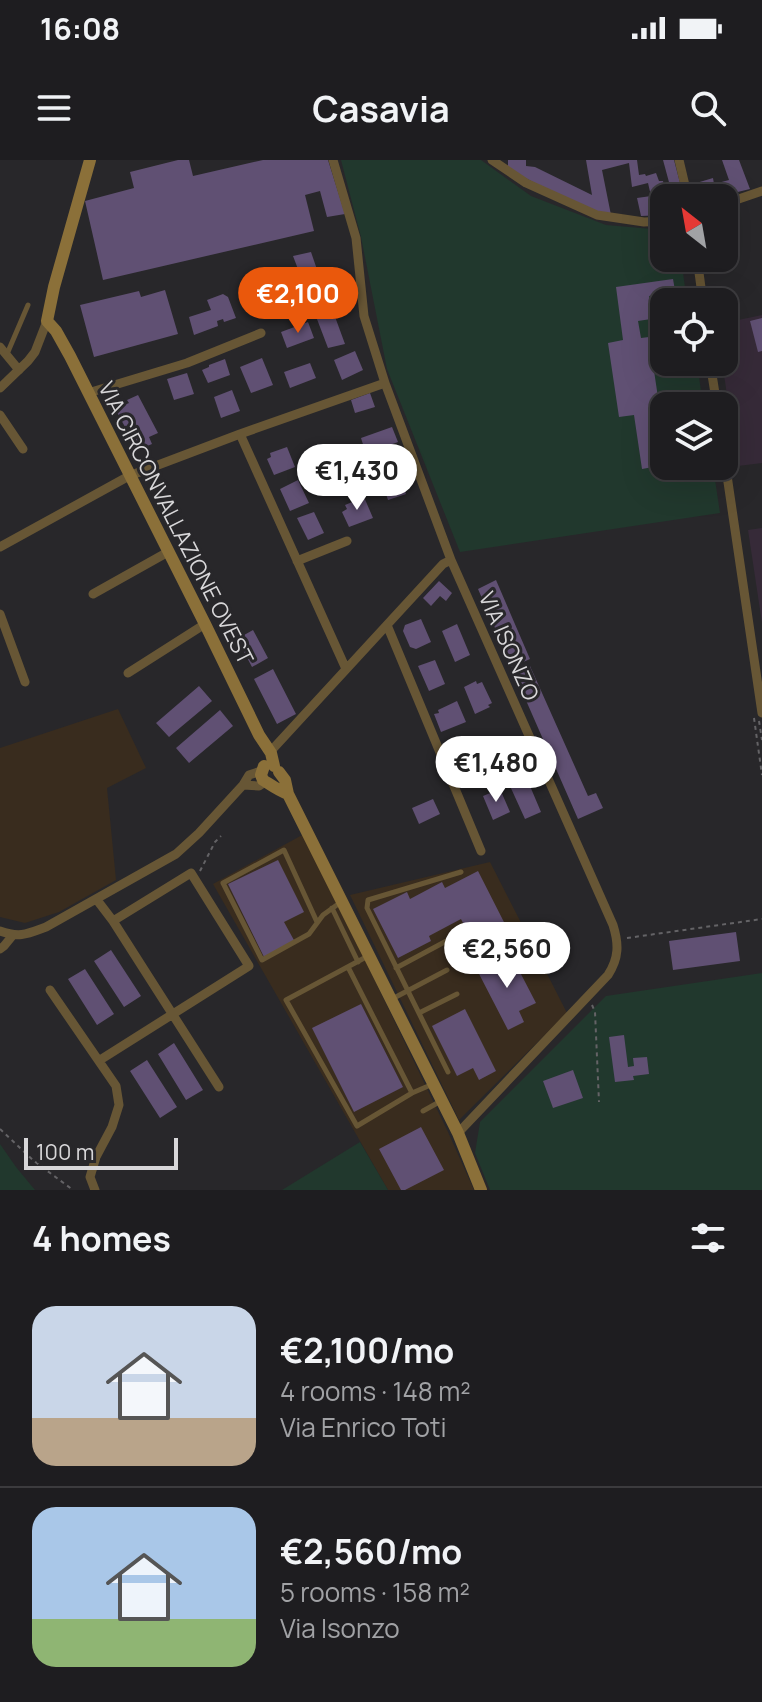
<!DOCTYPE html>
<html lang="en">
<head>
<meta charset="utf-8">
<style>
	:root { --surface:#1e1d20; --page:#2b2a2d; --text:#f1f3f6; --muted:#a1a2a5; --line:#3c3b3e; --accent:#ea580c }
	body { margin:0; font-family:Manrope,sans-serif; background:var(--page); color:var(--text); height:100vh; display:flex; flex-direction:column; font-size:30px; white-space:nowrap }
	* { box-sizing:border-box; margin:0 }
	p { font-size:26px; color:var(--muted) }
	.icon { flex:none; width:44px; height:44px; fill:none; stroke:currentColor; stroke-width:2; stroke-linecap:round; stroke-linejoin:round }
	.map { position:relative; height:1030px; overflow:hidden }
	.panel { display:flex; flex-direction:column; background:var(--surface); flex:1 }
	.panel>* { flex:none }
	.needle { width:52px; rotate:329deg }
	.fabs { position:absolute; left:650px; top:24px; display:grid; gap:16px }
	.fabs a { display:grid; place-items:center; width:88px; height:88px; border-radius:16px; background:var(--surface); box-shadow:0 8px 32px #0002,0 0 0 2px var(--line); font-size:40px }
	.scale { position:absolute; left:24px; bottom:20px; width:154px; box-sizing:border-box; padding-left:8px; border:4px solid #d8d7d9; border-top:0; font-size:22px; line-height:28px; white-space:nowrap; color:#d8d7d9; -webkit-text-stroke:6px #28272a; paint-order:stroke }
	.price { position:absolute; translate:-50% -68px; padding:0 18px; border-radius:28px; background:#fff; color:#222; font-size:26px; line-height:52px; filter:drop-shadow(0 2px 4px #0008) }
	.price::after { content:''; position:absolute; left:50%; top:48px; width:24px; height:18px; margin-left:-12px; background:inherit; clip-path:polygon(0 0,100% 0,50% 100%) }
	.price.active { background:var(--accent); color:#fff }
	ul { padding:0; list-style:none }
	li { display:flex; align-items:center; gap:24px; height:200px; padding:0 32px }
	li+li { border-top:2px solid var(--line) }
	li span { display:grid; place-items:center; flex:none; width:224px; height:160px; border-radius:24px; color:#555 }
	li>.icon { margin-inline-start:auto }
	span .icon { width:96px; height:96px; fill:#fffc; stroke-width:1 }
	li b { font-size:34px }
	h2 { display:flex; justify-content:space-between; align-items:center; height:96px; padding:0 32px; font-size:34px }
	.status { display:flex; justify-content:space-between; align-items:center; height:56px; padding:0 40px; background:var(--surface); direction:ltr }
	.status svg { height:22px; fill:currentColor }
	header { display:flex; justify-content:space-between; align-items:center; height:104px; padding:0 32px; background:var(--surface); font-size:36px; font-weight:700 }
	.map>svg:first-child { display:block }
	.industrial { fill:#392c1e }
	.education { fill:#362a38 }
	.green { fill:#21382d }
	.building { fill:#605073 }
	.lines { fill:none; stroke-linecap:round; stroke-linejoin:round }
	.path { stroke:#646366; stroke-width:2; stroke-dasharray:4 4; stroke-linecap:butt }
	.lane { stroke:#675635; stroke-width:5 }
	.street { stroke:#675635; stroke-width:9 }
	.secondary { stroke:#8b7039; stroke-width:12 }
	.labels { text-anchor:middle; stroke-width:6; stroke-linejoin:round; paint-order:stroke }
	.street-label { font-size:22px; fill:#d8d7d9; stroke:#28272a }
</style>
</head>
<body>
<div class="status"><b>16:08</b><svg viewBox="0 0 49 12"><path d="M0 12V9h3v3zM5 12V6h3v6zM10 12V3h3v9zM15 12V0h3v12zM26 1h20v11H26zM47 4h2v5h-2z"/></svg></div>
<header><svg class="icon" aria-label="menu" viewBox="0 0 24 24"><path d="M4 6h16M4 12h16M4 18h16"/></svg>Casavia<svg class="icon" aria-label="search" viewBox="0 0 24 24"><circle cx="10" cy="10" r="6"/><path d="M15 15l6 6"/></svg></header>
<div class="map">
<svg width="762" height="1030" viewBox="0 0 762 1030">
	<rect width="100%" height="100%" fill="#28272a"/>
	<path class="industrial" d="M118 549 146 608 107 628 116 720 59 752 25 763 0 757V588Z
		M304 674 448 972 474 1030H388L213 724Z
		M490 702 567 853 459 960 350 735Z"/>
	<path class="education" d="M762 155V303L738 306 722 202H724V163Z
		M762 368V463L748 370Z"/>
	<path class="green" d="M341 0H481L531 36 606 65 664 70V98H681L687 142H664V202H697L703 246H664V306H713L720 353 460 392 387 209 361 77Z
		M762 813V1030H490L475 993 480 962 606 836Z
		M360 982 388 1030H282Z
		M0 984 16 1007 35 1030H0Z"/>
	<path class="building" d="M178 0H189L193 16 263 0H328L345 54 327 57 320 31 305 35 314 71 103 120 85 41 134 28 130 12Z
		M508 0H526V6L535 7 592 35 586 0H637L639 15 645 14 646 16 656 13 659 21H663L666 33 673 37 663 0H674L684 38H664V55L641 56 637 38 651 36 648 23 632 27 629 3 602 10 611 55 583 48 508 9Z
		M722 0H739L750 29 713 38H695L693 24 713 18 714 24 729 20Z
		M311 92 324 130 337 127 345 149 334 154 345 184 328 188 293 96Z
		M673 119 677 142H665L663 134 649 136 650 147 664 145V157L638 161 641 178 649 177 660 251 652 252 654 269 664 268V305L642 309 634 255 619 257 608 183 623 180 616 127Z
		M165 130 178 174 94 197 80 145 139 131 141 137Z
		M223 134 228 137 236 158 224 162 223 159 217 161 218 166 194 175 189 157 211 150 207 140Z
		M762 158V191L758 192 750 161Z
		M308 162 314 178 287 188 281 172Z
		M355 191 363 210 342 220 334 200Z
		M262 198 273 225 251 233 240 207Z
		M225 199 230 215 208 223 202 210 209 207V205Z
		M310 203 316 218 290 228 284 212Z
		M187 213 194 234 174 240 167 219Z
		M232 230 240 251 221 258 214 237Z
		M370 233 375 247 355 253 351 240Z
		M138 235 158 273 149 277 152 284 138 290 115 249 129 243 127 240Z
		M392 267 398 282 366 294 361 278Z
		M287 287 295 307 274 315 267 299 271 297 270 293Z
		M362 296 371 320 333 335 324 311Z
		M400 319 406 334 388 340 383 325Z
		M298 320 309 343 290 351 280 329Z
		M364 337 373 358 349 367 342 352 347 349 345 345Z
		M314 352 324 373 308 380 297 358Z
		M496 420 530 499 512 507 478 429Z
		M439 421 452 433 446 441 440 436 431 446 423 438Z
		M421 459 431 482 416 489 410 487 403 471 405 465Z
		M457 464 470 495 455 502 442 471Z
		M253 470 268 498 252 507 237 479Z
		M435 500 445 524 429 531 418 506Z
		M530 506 588 636 596 633 603 648 578 659 514 513Z
		M273 509 296 554 277 564 254 519Z
		M476 521 477 524 482 522 492 543 488 545 490 547 475 554 464 527Z
		M199 526 212 541 169 577 156 563Z
		M457 541 466 562 441 572 434 554 439 553 438 550Z
		M220 550 233 566 189 603 176 588Z
		M507 578 519 605 504 611 493 584Z
		M483 599 489 614 471 622 464 607Z
		M527 619 541 652 525 659 510 626Z
		M500 629 510 652 493 660 483 636Z
		M433 639 440 654 419 664 412 648Z
		M278 700 304 752 284 762 295 782 264 797 228 724Z
		M478 711 507 768 474 785 461 759 429 776 431 781 398 798 373 749 407 732 410 739 442 722 445 728Z
		M736 772 740 801 673 810 669 781Z
		M111 790 141 836 124 847 94 801Z
		M510 793 536 843 519 851 524 862 508 870 477 810Z
		M85 809 114 854 97 865 68 819Z
		M361 844 403 927 354 952 312 868Z
		M465 849 496 911 479 920 473 908 457 916 432 866Z
		M624 875 628 907 634 906 633 898 647 897 649 914 633 916 634 920 615 922 609 877Z
		M174 883 203 930 186 940 158 894Z
		M147 900 177 947 160 958 130 911Z
		M573 910 583 938 553 948 543 921Z
		M421 967 444 1010 405 1030H401L379 989Z"/>
	<g class="lines">
		<path class="path" d="M754 558 762 615
			M759 561 762 580
			M200 711 215 682 221 676
			M627 778 762 759
			M592 845 595 852 599 942
			M0 969 34 1001 73 1030"/>
		<path class="lane" d="M7 194 28 145
			M332 748 358 802
			M317 762 284 690 223 723 262 800 309 774 323 755 341 742
			M348 807 412 933 357 966 286 840 368 796
			M396 808 452 778 461 794 503 774
			M392 839 447 810
			M419 853 457 834
			M448 912 367 748 368 740 461 712
			M412 933 433 924
			M423 951 441 941"/>
		<path class="street" d="M333 0 356 78 364 156 385 223 451 400 613 765C619 784 619 798 608 815L458 973
			M492 0 526 23 597 55 644 62 664 61
			M679 0 688 38
			M724 44 762 31
			M697 98 703 142
			M0 187 19 210
			M710 202 717 246
			M0 228 28 201 35 192 47 161
			M88 233 187 203 261 173
			M0 255 23 289
			M240 274 346 509
			M724 295 762 553
			M0 387 129 316 240 274 385 223
			M297 401 347 381
			M93 434 168 392
			M0 454 25 522
			M387 465 481 691
			M128 513 205 464
			M270 592 443 404 451 400
			M243 625 259 626 265 622
			M97 740 113 761 219 927
			M0 771C20 778 27 774 46 767L176 694 199 673 243 625 249 615 261 611
			M0 789 4 786 13 775
			M50 830 116 926 119 945 112 967 96 997 90 1017 95 1030
			M100 900 249 806 191 713 113 761"/>
		<path class="secondary" d="M90 0 54 127 47 161 56 171 70 196 205 464 259 575 271 593 274 606
			M264 606 261 615 263 620C271 625 279 631 288 634
			M279 612 285 620 288 634 458 973 481 1030"/>
	</g>
	<g class="labels">
		<g class="street-label">
			<text transform="translate(176 363) rotate(63)" y="8">VIA CIRCONVALLAZIONE OVEST</text>
			<text transform="translate(509 486) rotate(66)" y="8">VIA ISONZO</text>
		</g>
	</g>
</svg>
<div class="fabs">
<a><svg class="needle" viewBox="-14 -14 28 28"><path d="M0-13l5 13h-10z" fill="#e53935"/><path d="M0 13l5-13h-10z" fill="#a1a2a5"/></svg></a>
<a><svg class="icon" aria-label="locate" viewBox="0 0 24 24"><circle cx="12" cy="12" r="6"/><path d="M12 2v4M12 18v4M2 12h4M18 12h4"/></svg></a>
<a><svg class="icon" aria-label="layers" viewBox="0 0 24 24"><path d="M12 4l9 5-9 5-9-5zM3 14l9 5 9-5"/></svg></a>
</div>
<div class="scale">100 m</div>
<b class="price active" style="left:298px;top:175px">€2,100</b>
<b class="price" style="left:357px;top:352px">€1,430</b>
<b class="price" style="left:496px;top:644px">€1,480</b>
<b class="price" style="left:507px;top:830px">€2,560</b>
</div>
<section class="panel">
<h2>4 homes<svg class="icon" aria-label="filters" viewBox="0 0 24 24"><path d="M4 7h16M4 17h16"/><circle cx="9" cy="7" r="2"/><circle cx="15" cy="17" r="2"/></svg></h2>
<ul>
<li><span style="background:linear-gradient(#c9d6e8 70%,#b9a48a 0)"><svg class="icon" aria-label="home" viewBox="0 0 24 24"><path d="M3 11l9-7 9 7M6 9v11h12V9"/></svg></span><div><b>€2,100/mo</b><p>4 rooms · 148 m²</p><p>Via Enrico Toti</p></div></li>
<li><span style="background:linear-gradient(#a9c7e8 70%,#8fb573 0)"><svg class="icon" aria-label="home" viewBox="0 0 24 24"><path d="M3 11l9-7 9 7M6 9v11h12V9"/></svg></span><div><b>€2,560/mo</b><p>5 rooms · 158 m²</p><p>Via Isonzo</p></div></li>
</ul>
</section>
</body>
</html>
